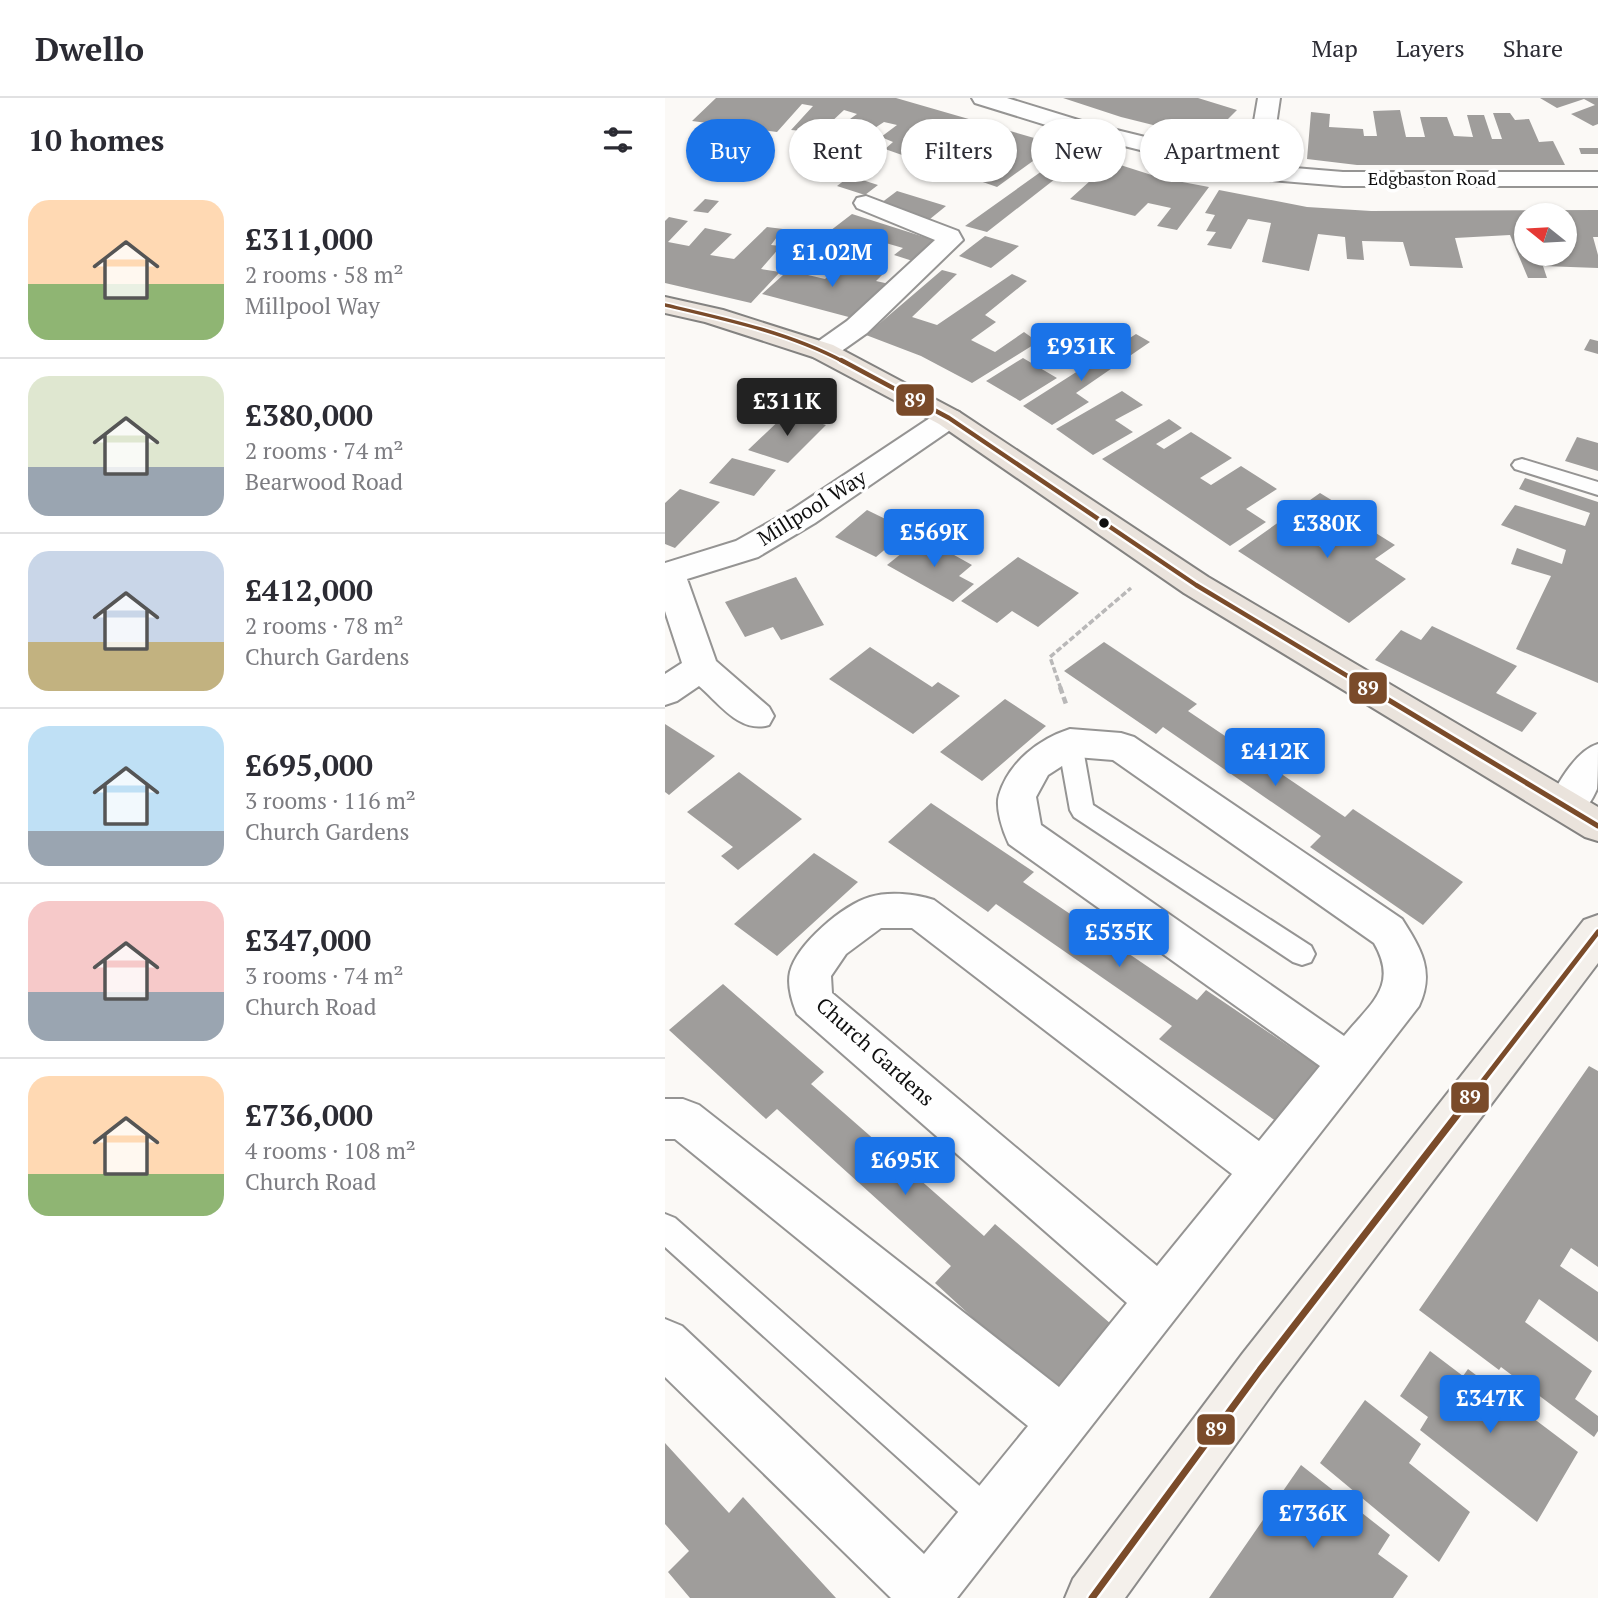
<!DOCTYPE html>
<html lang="en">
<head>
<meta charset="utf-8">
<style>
	:root { --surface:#fff; --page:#f2f2f3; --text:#2b2b33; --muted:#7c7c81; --line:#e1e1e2; --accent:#1a73e8 }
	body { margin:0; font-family:"PT Serif",serif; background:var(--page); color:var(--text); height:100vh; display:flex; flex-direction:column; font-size:26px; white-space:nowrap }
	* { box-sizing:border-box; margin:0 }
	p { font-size:23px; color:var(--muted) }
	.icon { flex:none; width:38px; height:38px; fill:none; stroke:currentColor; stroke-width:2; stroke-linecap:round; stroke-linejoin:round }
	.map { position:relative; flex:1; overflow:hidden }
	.drawer { display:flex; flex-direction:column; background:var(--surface); width:665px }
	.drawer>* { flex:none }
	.top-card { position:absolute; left:21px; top:21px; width:665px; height:63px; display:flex; gap:14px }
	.needle { width:46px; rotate:288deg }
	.fabs { position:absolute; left:849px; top:105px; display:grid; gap:14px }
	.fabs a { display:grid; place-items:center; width:63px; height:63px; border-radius:50%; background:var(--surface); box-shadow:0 2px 5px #0004; font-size:35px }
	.price { position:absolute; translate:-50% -60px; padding:0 16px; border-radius:7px; background:var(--accent); color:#fff; font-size:23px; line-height:46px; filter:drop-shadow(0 2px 4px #0008) }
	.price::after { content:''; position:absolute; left:50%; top:42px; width:21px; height:16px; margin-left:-10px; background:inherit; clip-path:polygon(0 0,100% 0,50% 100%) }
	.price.current { background:#222; color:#fff }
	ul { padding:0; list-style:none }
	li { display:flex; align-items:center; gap:21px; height:175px; padding:0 28px }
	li+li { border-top:2px solid var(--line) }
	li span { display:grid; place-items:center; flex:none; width:196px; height:140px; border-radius:21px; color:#555 }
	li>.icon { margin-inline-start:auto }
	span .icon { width:84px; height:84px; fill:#fffc; stroke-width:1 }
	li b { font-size:30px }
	h2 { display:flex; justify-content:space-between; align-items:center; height:84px; padding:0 28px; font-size:30px }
	.chip { padding:0 24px; border-radius:32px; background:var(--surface); box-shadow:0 2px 5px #0004; font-size:24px; line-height:63px }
	.chip.current { background:var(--accent); color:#fff }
	header { display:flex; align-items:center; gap:42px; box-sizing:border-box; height:98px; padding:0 35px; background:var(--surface); border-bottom:2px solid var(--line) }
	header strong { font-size:33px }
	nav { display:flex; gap:38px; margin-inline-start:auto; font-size:24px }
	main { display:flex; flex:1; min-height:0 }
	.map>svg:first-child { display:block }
	.building { fill:#9f9d9b; fill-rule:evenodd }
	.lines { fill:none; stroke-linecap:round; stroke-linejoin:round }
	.lane-casing { stroke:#959493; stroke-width:4 }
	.street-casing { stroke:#959493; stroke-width:4 }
	.secondary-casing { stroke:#8c8b8a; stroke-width:4 }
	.primary-casing { stroke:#838280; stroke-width:4 }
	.path-far1 { stroke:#b9b8b8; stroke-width:3.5; stroke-dasharray:6 2.5; stroke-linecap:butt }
	.path { stroke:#b9b8b8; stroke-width:4.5; stroke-dasharray:7 3.5; stroke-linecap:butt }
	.lane { fill:#fefefe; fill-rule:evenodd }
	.street { fill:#fefefe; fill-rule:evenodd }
	.secondary { fill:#f4f0eb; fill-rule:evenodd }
	.primary { fill:#eae3dc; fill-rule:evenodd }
	.bus-1-far3-casing { stroke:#fff; stroke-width:7 }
	.bus-1-far2-casing { stroke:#fff; stroke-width:9 }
	.bus-1-far1-casing { stroke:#fff; stroke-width:10 }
	.bus-1-casing { stroke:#fff; stroke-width:12 }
	.bus-1-far3 { stroke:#7a4b2a; stroke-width:3.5 }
	.bus-1-far2 { stroke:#7a4b2a; stroke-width:4.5 }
	.bus-1-far1 { stroke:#7a4b2a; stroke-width:5 }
	.bus-1 { stroke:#7a4b2a; stroke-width:7 }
	.bus-dot { fill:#0f0f0f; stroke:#fff; stroke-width:2.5 }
	.labels { text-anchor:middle; stroke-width:7; stroke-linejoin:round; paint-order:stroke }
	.far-street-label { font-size:18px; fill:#0f0f0f; stroke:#fff }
	.street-label { font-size:21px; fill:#0f0f0f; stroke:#fff }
	.line-badge { stroke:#fff; stroke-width:2.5 }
	.badge-label { font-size:19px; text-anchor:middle; font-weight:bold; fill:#fff }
</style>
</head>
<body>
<header>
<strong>Dwello</strong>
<nav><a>Map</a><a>Layers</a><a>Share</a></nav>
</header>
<main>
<section class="drawer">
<h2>10 homes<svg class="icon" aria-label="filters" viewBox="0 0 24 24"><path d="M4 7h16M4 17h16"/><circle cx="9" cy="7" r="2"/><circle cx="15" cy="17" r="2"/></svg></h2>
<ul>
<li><span style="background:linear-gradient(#ffd9b3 60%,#8fb573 0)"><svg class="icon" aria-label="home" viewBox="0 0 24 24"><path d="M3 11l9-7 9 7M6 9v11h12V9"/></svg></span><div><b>£311,000</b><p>2 rooms · 58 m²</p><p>Millpool Way</p></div></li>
<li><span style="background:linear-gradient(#dfe7d0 65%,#9aa5b1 0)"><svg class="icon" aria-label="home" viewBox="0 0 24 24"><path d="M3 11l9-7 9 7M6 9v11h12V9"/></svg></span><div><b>£380,000</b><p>2 rooms · 74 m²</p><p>Bearwood Road</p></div></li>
<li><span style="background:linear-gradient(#c9d6e8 65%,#c2b280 0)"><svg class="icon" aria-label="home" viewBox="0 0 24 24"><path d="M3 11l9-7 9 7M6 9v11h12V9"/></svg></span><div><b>£412,000</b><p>2 rooms · 78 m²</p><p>Church Gardens</p></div></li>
<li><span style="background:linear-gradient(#bfe0f5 75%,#9aa5b1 0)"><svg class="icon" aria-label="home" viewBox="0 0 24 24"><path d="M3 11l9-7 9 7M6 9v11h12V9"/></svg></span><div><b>£695,000</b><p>3 rooms · 116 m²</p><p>Church Gardens</p></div></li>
<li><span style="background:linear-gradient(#f6c9c9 65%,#9aa5b1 0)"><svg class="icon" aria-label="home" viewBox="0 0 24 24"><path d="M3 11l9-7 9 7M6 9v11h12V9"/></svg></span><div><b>£347,000</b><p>3 rooms · 74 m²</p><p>Church Road</p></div></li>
<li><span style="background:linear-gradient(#ffd9b3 70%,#8fb573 0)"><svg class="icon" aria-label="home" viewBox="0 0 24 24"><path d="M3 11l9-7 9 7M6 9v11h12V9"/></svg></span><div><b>£736,000</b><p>4 rooms · 108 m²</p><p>Church Road</p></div></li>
</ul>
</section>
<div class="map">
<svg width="933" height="1500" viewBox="0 0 933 1500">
	<rect width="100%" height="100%" fill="#fbf9f6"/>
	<path class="building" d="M51 0H231L435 59 412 79 399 74 322 134 300 128 384 68 368 63 332 89 295 76 329 50 320 48 287 74 268 68 258 77 241 70 288 38 271 33 237 57 220 51 228 44 216 39 232 27 219 24 202 35 210 36 195 48 176 42 184 35 171 31 192 16 179 12 163 27 146 24 137 33 126 32 148 8 137 6 112 34 27 23Z
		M398 0H533L572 12 554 30 571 34 560 45 456 19Z
		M875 0H933V26L928 28 906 16 930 7 919 1 892 10Z
		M735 12 741 39H760L755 19H782L789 38 808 39 802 17H819L827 41H837L828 15H845L850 22 864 21 874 44 888 43 900 67H692L642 61 646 14 665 16 664 29 698 31 699 38H712L708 13Z
		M914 50H933V56H916Z
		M446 64 496 80 544 89 512 132 492 128 506 110 483 105 470 118 405 101Z
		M185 78 213 87 200 97 172 88Z
		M554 92 642 109 706 113 933 112V139H928L933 157V170L878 168 882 180H863L845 137 790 140 798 170 745 168 738 144 697 143 699 162 682 161 680 139 653 136 644 173 597 164 606 125 583 121 566 151 542 147 551 134 541 133 550 117 540 115ZM861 117H900V156H861Z
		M232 93 281 108 265 121 216 105Z
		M40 101 54 103 43 115 28 113Z
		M187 116 278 145 254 165 229 157 238 150 207 141 198 148 161 136Z
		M4 119 23 123 3 144 24 148 40 130 67 136 45 157 69 161 102 129 118 131 106 147 116 148 96 171 115 174 86 205 0 185V123Z
		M320 138 354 148 326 170 294 158Z
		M139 158 145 160 140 165 152 168 143 177 160 181 171 171 186 175 196 165 222 172 211 183 229 187 195 222 97 196Z
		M277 172 292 176 247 219 272 227 347 176 362 183 320 217 331 224 306 242 330 254 359 234 373 244 307 285 256 258 201 237Z
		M471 236 485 244 411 295 424 304 387 327 358 308Z
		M925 241 933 243V256L919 252Z
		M358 260 392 280 355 303 321 283Z
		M457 293 478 307 450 322 468 334 428 357 391 331Z
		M122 315 161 327 123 365 83 352Z
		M504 321 517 330 491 346 499 351 526 334 567 360 535 380 546 387 576 368 612 391 581 411 601 424 565 448 437 361Z
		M912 339 933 345V373L900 363Z
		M67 360 111 372 89 398 44 385Z
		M860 380 933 404V585L851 551 886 478 846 466 852 450 897 466 901 452 836 427 850 407 920 428 925 415 854 391Z
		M15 391 55 404 10 450 0 446V405Z
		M655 395 681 411 641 439 657 450 693 424 730 447 710 461 741 481 684 525 573 453Z
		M202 412 243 432 211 459 170 439Z
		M257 439 307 467 294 478 309 486 288 504 222 467Z
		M353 459 414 495 373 529 347 513 332 525 296 503Z
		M131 479 159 527 116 542 108 529 80 539 60 504Z
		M767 528 852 568 831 595 872 615 857 634 710 562 736 532 756 542Z
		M439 544 532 606 523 613 680 719 688 711 798 784 758 827 645 749 656 738 498 629 491 636 399 573Z
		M205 549 267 589 273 584 295 598 248 636 164 581Z
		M340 601 381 628 317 683 275 654Z
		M0 626 50 658 4 697 0 694Z
		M74 674 137 721 73 772 56 758 68 749 22 714Z
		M266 705 369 774 358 784 532 902 541 892 662 974 618 1028 494 941 507 928 331 806 323 814 223 744Z
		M149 755 193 784 112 858 69 826Z
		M58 886 159 974 146 986 319 1138 330 1126 453 1232 395 1300 270 1185 286 1168 112 1011 101 1021 4 932Z
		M924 968 933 973V1169L906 1150 895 1168 933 1194V1244L874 1201 860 1224 927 1273 910 1301 933 1318V1333L929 1339 836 1269 834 1272 754 1212Z
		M765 1253 798 1278 803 1271 913 1354 872 1424 755 1332 763 1319 735 1298Z
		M700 1302 756 1346 744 1365 805 1414 774 1464 655 1365Z
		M0 1345 64 1415 78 1399 171 1500H25L3 1474 24 1453 0 1426Z
		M636 1367 725 1437 713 1456 743 1478 728 1500H544Z"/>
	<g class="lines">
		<defs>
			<path id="lane" d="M857 361 933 384V397L850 371 847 367 850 363Z
				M405 636 413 639 417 645 428 707 646 848 650 856 646 864 637 867 628 864 409 719 405 712 393 645 397 639Z
				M0 1116 10 1120 335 1406 340 1418 335 1430 323 1435 311 1430 0 1149Z"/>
			<path id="street" d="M307 0H342L423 25 582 64 593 0H615L605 68 678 74H933V88H678L592 81 407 35 310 5Z
				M201 98 293 133 298 142 202 235 168 259 158 261 148 259 144 253 148 247 182 223 270 142 192 110 189 105 192 100Z
				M284 311 294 314 299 320 294 326 150 425 93 459 22 481 51 563 104 609 109 618 104 627C75 636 54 605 34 588L12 603 0 607V576L17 565 0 513V465L71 443 128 411 274 314Z
				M405 631 456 635 469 639 737 821C756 851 770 873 754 908L699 979 292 1500H226L0 1279V1221L17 1228 259 1456 363 1328 10 1041H0V1001H18L34 1007 394 1289 462 1205 132 916C127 904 122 887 125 874 132 846 178 807 205 799 224 793 251 796 269 802L594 1043 655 968 344 746C338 734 330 710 334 697 344 664 374 641 405 631ZM411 659 448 662 709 845C734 888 706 905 679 938L376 727 371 699 383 677ZM216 830H247L567 1076 492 1168 167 895 166 878 181 856Z
				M933 646C933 659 933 679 932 691 923 712 909 726 887 718L881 708C892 687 910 653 933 646Z"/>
			<path id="secondary" d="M933 817V865L612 1289 460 1500H400L408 1481 578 1255 919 822Z"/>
			<path id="primary" d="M0 199 58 212 168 247 294 314 543 479 933 709V743L920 739 519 495 274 326 148 259 40 224 0 215Z"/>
		</defs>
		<use href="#lane" class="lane-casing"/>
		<use href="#street" class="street-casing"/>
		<use href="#secondary" class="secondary-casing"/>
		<use href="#primary" class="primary-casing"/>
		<path class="path-far1" d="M396 591 385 559 466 490"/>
		<path class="path" d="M395 589 401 606"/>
		<use href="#lane" class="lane"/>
		<use href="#street" class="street"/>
		<use href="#secondary" class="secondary"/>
		<use href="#primary" class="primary"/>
		<defs>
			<path id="bus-1-far3" d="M0 207C60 221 125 235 179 264"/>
			<path id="bus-1-far2" d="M176 262 284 320 531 487 704 591"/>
			<path id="bus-1-far1" d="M702 589 933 728
				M807 997 933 834"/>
			<path id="bus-1" d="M427 1500 595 1272 809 995"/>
		</defs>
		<use href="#bus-1-far3" class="bus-1-far3-casing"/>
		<use href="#bus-1-far2" class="bus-1-far2-casing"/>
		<use href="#bus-1-far1" class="bus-1-far1-casing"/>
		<use href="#bus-1" class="bus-1-casing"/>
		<use href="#bus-1-far3" class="bus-1-far3"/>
		<use href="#bus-1-far2" class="bus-1-far2"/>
		<use href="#bus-1-far1" class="bus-1-far1"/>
		<use href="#bus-1" class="bus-1"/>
	</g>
	<circle class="bus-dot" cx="439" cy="425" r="6"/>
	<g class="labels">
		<g class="far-street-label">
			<text x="767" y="87">Edgbaston Road</text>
		</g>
		<g class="street-label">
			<text transform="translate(147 410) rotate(-32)" y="7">Millpool Way</text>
			<text transform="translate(210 954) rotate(42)" y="7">Church Gardens</text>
		</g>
	</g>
	<g class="line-badge">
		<rect x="230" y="285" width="40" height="34" rx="7" fill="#7a4b2a"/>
		<rect x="683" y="573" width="40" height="34" rx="7" fill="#7a4b2a"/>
		<rect x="785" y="983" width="40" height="33" rx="7" fill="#7a4b2a"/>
		<rect x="531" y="1315" width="40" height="33" rx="7" fill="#7a4b2a"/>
	</g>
	<g class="badge-label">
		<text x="250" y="309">89</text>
		<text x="703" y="597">89</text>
		<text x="805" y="1006">89</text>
		<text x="551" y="1338">89</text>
	</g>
</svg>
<div class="fabs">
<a><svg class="needle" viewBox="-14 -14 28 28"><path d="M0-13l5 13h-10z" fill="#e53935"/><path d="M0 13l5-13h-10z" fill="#7c7c81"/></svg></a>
</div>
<b class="price" style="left:167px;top:191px">£1.02M</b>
<b class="price" style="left:416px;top:285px">£931K</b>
<b class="price current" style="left:122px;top:340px">£311K</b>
<b class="price" style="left:662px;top:462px">£380K</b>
<b class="price" style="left:269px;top:471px">£569K</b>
<b class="price" style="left:610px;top:690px">£412K</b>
<b class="price" style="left:454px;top:871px">£535K</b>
<b class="price" style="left:240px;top:1099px">£695K</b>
<b class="price" style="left:825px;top:1337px">£347K</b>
<b class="price" style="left:648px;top:1452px">£736K</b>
<div class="top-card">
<a class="chip current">Buy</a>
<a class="chip">Rent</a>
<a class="chip">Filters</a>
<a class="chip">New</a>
<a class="chip">Apartment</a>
</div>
</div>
</main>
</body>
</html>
